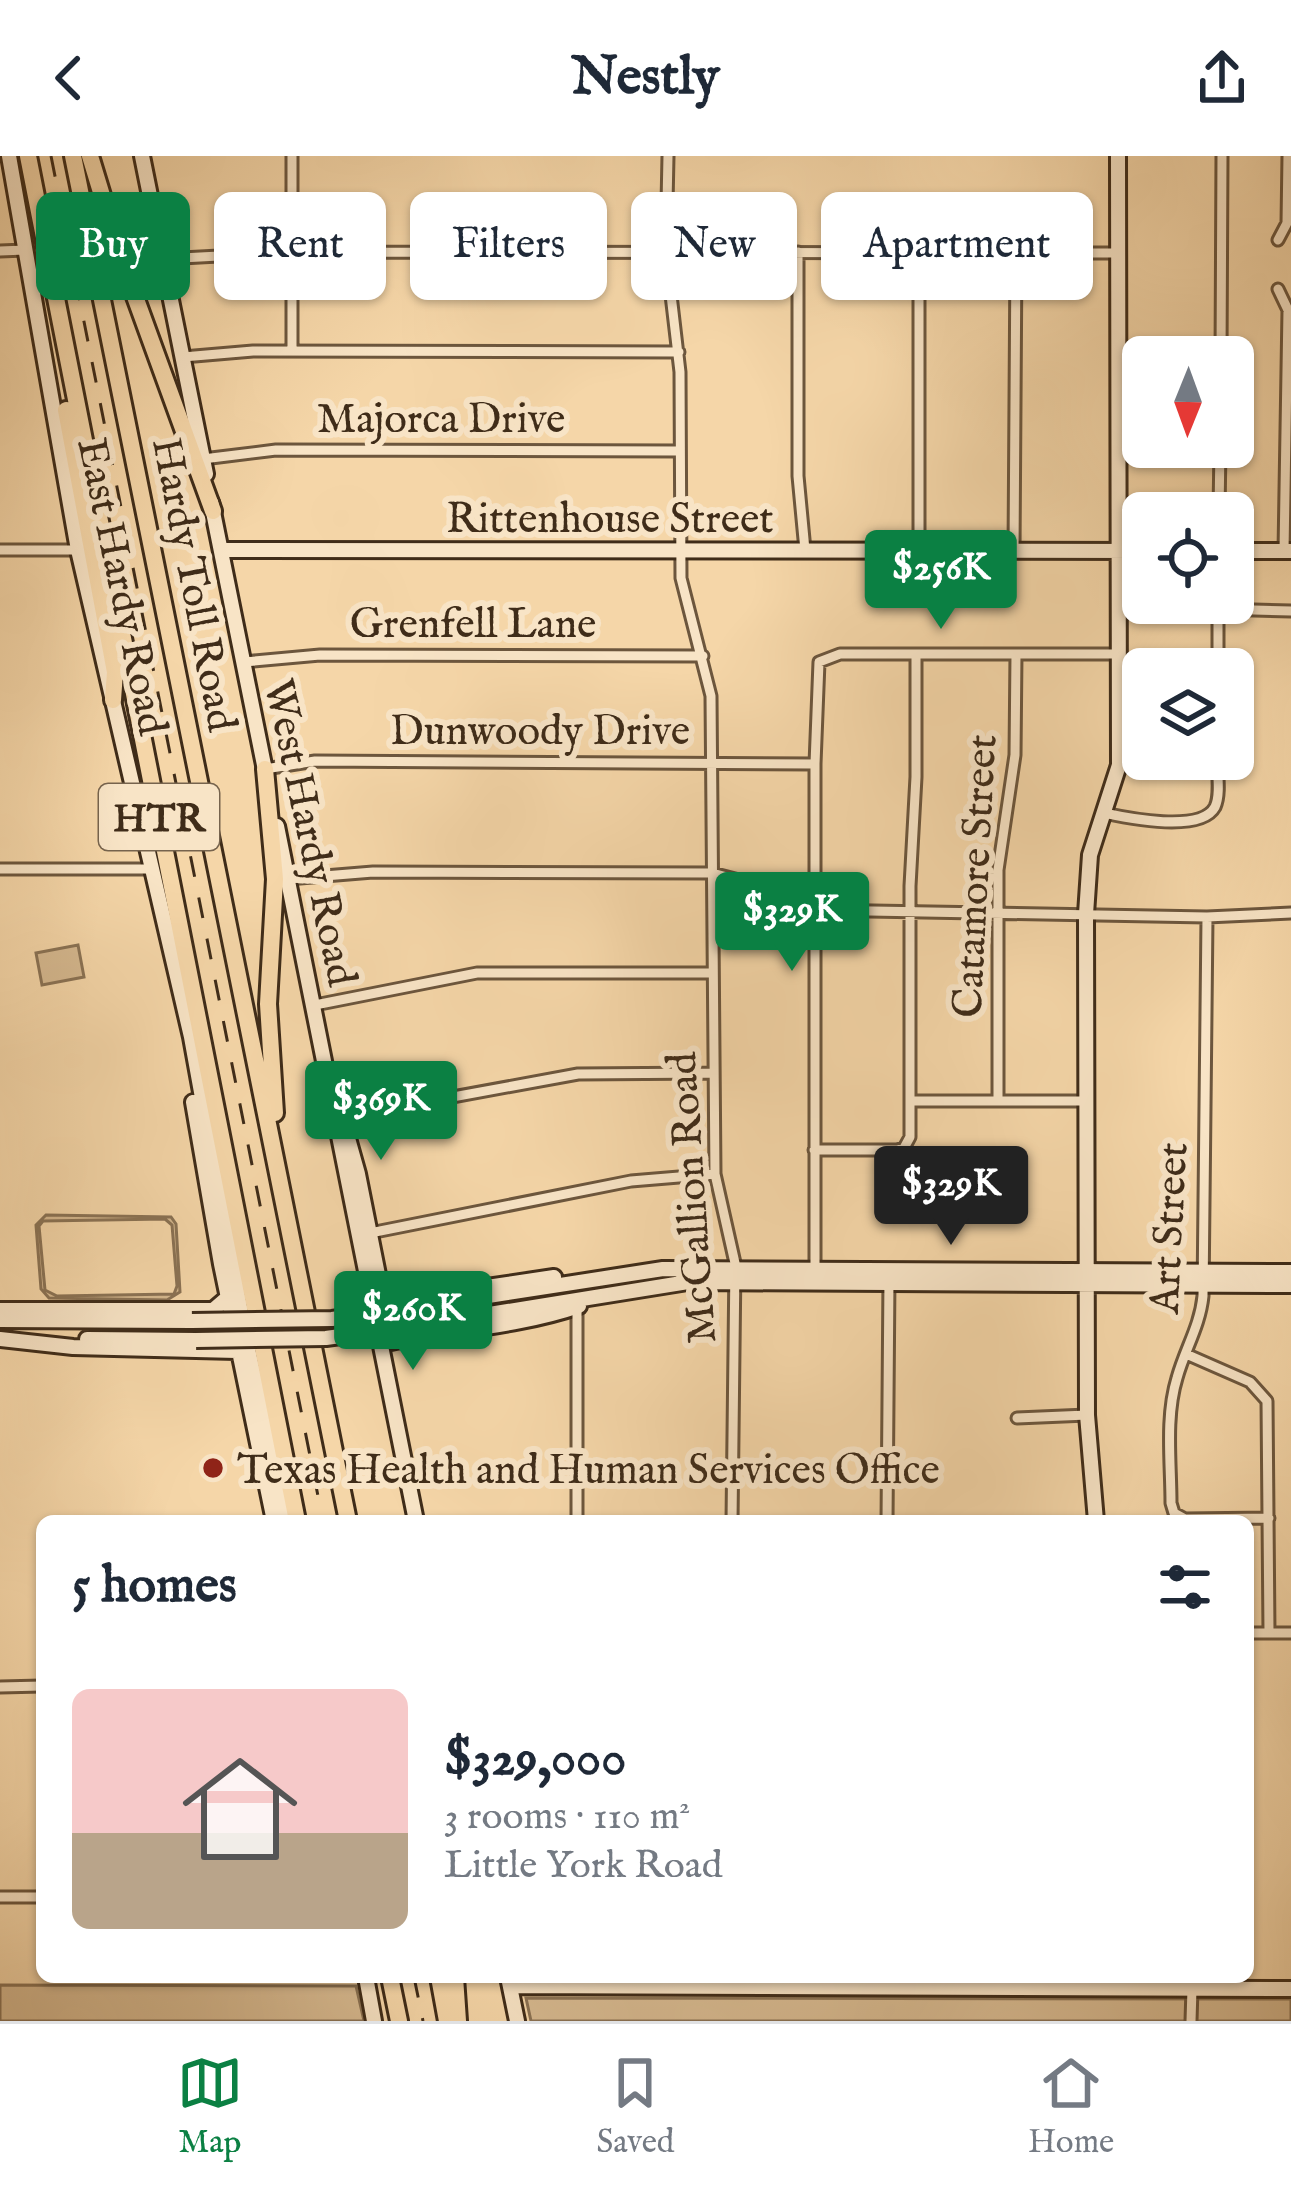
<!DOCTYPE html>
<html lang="en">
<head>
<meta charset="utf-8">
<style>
	:root { --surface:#fff; --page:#f2f2f3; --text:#1f2937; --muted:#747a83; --line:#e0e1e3; --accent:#0b8043 }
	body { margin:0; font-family:"IM FELL English",serif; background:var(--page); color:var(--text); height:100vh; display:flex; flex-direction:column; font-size:45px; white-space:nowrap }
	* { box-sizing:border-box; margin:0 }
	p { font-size:39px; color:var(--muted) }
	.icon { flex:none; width:66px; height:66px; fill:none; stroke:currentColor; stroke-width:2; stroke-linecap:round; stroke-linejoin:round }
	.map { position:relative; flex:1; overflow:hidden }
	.sheet { position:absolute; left:36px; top:1359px; width:1218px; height:468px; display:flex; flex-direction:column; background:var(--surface); border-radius:18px; box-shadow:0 3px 9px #0004 }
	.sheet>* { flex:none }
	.banner { position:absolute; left:36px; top:36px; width:1221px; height:108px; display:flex; gap:24px }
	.needle { width:78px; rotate:181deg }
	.tools { position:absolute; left:1122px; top:180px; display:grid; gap:24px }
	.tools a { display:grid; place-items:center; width:132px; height:132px; border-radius:18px; background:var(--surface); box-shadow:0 3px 9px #0004; font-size:60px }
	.price { position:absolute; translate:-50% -102px; padding:0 27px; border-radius:12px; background:var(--accent); color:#fff; font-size:39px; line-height:78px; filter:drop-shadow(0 3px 6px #0008) }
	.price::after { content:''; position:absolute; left:50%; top:72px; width:36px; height:27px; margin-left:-18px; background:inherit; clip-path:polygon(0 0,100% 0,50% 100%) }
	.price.current { background:#222; color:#fff }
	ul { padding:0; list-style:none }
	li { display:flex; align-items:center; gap:36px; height:300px; padding:0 36px }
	li span { display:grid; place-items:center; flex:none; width:336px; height:240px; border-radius:18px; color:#555 }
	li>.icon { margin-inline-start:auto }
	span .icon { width:144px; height:144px; fill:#fffc; stroke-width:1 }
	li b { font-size:51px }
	h2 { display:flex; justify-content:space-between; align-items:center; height:144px; padding:0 36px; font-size:51px }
	.chip { padding:0 42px; border-radius:18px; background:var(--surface); box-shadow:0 3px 9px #0004; font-size:42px; line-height:108px }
	.chip.current { background:var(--accent); color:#fff }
	header { display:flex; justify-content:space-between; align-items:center; height:156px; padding:0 36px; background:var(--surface); font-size:54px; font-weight:700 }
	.tabs { display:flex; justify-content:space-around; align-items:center; height:168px; border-top:3px solid var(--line); background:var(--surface); font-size:33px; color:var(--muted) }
	.tabs a { display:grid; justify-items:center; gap:6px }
	.tabs .current { color:var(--accent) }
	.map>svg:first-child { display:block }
	.green { fill:#d6b990; stroke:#8a7254; stroke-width:3; fill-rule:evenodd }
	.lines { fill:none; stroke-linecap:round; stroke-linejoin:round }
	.street-casing { stroke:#6c563d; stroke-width:15 }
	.secondary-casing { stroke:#3f2c19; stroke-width:20 }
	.highway-casing { stroke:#3f2c19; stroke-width:22 }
	.street { stroke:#f8e4c6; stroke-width:9 }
	.secondary { stroke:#f8e4c6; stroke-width:14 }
	.highway { stroke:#f5d6a8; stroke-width:16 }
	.rail { stroke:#3f2c19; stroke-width:3; stroke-dasharray:21 21; stroke-linecap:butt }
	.secondary-bridge-casing { stroke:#3f2c19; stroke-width:20; stroke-linecap:butt }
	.secondary-bridge { stroke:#f8e4c6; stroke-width:14 }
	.poi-dot { fill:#8f2418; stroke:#f8e4c6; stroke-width:4.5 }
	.labels { text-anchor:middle; stroke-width:12; stroke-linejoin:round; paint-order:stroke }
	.shield { fill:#f8e4c6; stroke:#76634d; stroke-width:3 }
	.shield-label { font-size:39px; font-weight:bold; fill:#3f2c19 }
	.street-label { font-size:42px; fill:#3f2c19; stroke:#f8e4c6 }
	.poi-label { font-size:42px; fill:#3f2c19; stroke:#f8e4c6; text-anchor:start }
</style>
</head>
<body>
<header><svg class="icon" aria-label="back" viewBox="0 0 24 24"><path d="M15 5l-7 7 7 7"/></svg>Nestly<svg class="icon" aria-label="share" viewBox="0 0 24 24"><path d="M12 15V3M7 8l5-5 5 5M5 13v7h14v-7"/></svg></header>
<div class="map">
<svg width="1291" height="1865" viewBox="0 0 1291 1865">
	<rect width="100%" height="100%" fill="#f5d6a8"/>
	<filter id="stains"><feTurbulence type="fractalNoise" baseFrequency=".00167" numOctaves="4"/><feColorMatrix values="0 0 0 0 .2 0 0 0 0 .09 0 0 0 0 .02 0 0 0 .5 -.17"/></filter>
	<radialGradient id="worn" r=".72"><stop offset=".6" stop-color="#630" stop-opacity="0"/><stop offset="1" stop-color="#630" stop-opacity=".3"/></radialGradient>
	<path class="green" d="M78 789 84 821 42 829 36 797Z
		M46 1059 171 1061 176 1068 180 1136 167 1144 49 1142 41 1133 36 1069ZM165 1063 172 1069 177 1130 174 1138 57 1140 45 1134 39 1070 43 1065Z
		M0 1829 356 1830 364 1865H0Z
		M526 1842 1291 1843V1865H531Z"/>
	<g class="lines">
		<defs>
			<path id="street" d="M668 0 666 96 680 216 681 422 711 540 715 1018 735 1107 732 1365
				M1278 84 1287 67 1288 0
				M0 95 25 94
				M798 96V320L805 394
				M163 103 292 96 1118 97
				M1278 133 1288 154 1284 395
				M292 195V0
				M183 201 253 195 679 196
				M1221 201 1222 0
				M203 303 276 294 680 295
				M1219 357 1220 291
				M0 394H78
				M919 395V97
				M1014 395 1016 97
				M1218 453 1291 455
				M244 506 320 499 703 500
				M1218 513V452
				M265 613 315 605 815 608
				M1104 657C1127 662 1201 677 1215 651 1221 638 1217 617 1217 603
				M0 713H154
				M288 723 373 716 712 717 758 729 815 754 1207 761 1291 757
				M1207 761 1203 1140C1200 1170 1185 1193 1177 1222 1165 1261 1171 1307 1171 1347L1174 1357 1185 1363 1269 1362
				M315 849 477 817H712
				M911 945H1087
				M998 945V714L1015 599 1016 498
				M344 961 578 918 712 917
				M814 994H897L904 992 910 981V730L916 621V498
				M370 1077 631 1025 715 1018
				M815 1114V608L819 506 840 498H1117
				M577 1151V1365
				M1186 1198 1250 1226 1267 1245 1269 1477
				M1017 1262 1087 1259
				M887 1365 889 1122
				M1248 1477H1291
				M0 1531 42 1530
				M0 1741H42
				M1191 1865 1192 1833"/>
			<path id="secondary" d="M9 0 78 394 191 881 246 1184 286 1365
				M142 0 206 318
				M211 346 266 619
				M221 394 1143 395
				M1233 395H1291
				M277 670 416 1365
				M333 929 358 1018 387 1164
				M193 946 221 1108 274 1365
				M383 1135 398 1144 554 1121
				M424 1150 663 1113 1291 1116
				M0 1154H213L227 1142
				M0 1164 192 1165
				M427 1168 688 1126 1291 1129
				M0 1183 73 1191 237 1195
				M87 1183 196 1184
				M391 1186C454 1173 518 1171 579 1150
				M1096 1365 1087 1259 1086 758 1090 699 1119 609 1118 0
				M366 1821 374 1865
				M509 1826 517 1865
				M510 1830 1291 1833"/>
			<path id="highway" d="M28 0 297 1365
				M73 0 348 1365
				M90 0 121 102 213 355
				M66 254 115 516 113 544
				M265 613 275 723 268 848 275 957
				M390 1821 399 1865
				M439 1821 447 1865
				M455 1821 458 1865"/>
		</defs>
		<use href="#street" class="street-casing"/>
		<use href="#secondary" class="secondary-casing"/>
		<use href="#highway" class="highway-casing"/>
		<use href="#street" class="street"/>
		<use href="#secondary" class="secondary"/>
		<use href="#highway" class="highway"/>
		<path class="rail" d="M51 0 323 1365
			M414 1821 423 1865"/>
		<defs>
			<path id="secondary-bridge" d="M192 1165 332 1163 424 1150
				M196 1184 326 1182 427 1168"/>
		</defs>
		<use href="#secondary-bridge" class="secondary-bridge-casing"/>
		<use href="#secondary-bridge" class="secondary-bridge"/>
	</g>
	<circle class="poi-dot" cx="213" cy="1312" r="12"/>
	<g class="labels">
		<rect class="shield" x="99" y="628" width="120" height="66" rx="9"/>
		<g class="shield-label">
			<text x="159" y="675">HTR</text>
		</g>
		<g class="street-label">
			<text x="441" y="276">Majorca Drive</text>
			<text x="610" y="376">Rittenhouse Street</text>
			<text transform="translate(196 428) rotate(79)" y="15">Hardy Toll Road</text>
			<text transform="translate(124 430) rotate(78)" y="15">East Hardy Road</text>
			<text x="473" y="481">Grenfell Lane</text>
			<text x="540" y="588">Dunwoody Drive</text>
			<text transform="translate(312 676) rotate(78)" y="15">West Hardy Road</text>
			<text transform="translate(973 720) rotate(-87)" y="15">Catamore Street</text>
			<text transform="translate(690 1042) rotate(-94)" y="15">McGallion Road</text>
			<text transform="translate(1167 1072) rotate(-87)" y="15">Art Street</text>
		</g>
		<g class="poi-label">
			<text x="237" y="1327">Texas Health and Human Services Office</text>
		</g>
	</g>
	<rect width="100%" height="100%" filter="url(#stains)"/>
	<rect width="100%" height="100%" fill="url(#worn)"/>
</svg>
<div class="tools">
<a><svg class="needle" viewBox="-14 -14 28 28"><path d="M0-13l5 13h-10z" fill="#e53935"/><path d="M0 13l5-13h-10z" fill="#747a83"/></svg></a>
<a><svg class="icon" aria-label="locate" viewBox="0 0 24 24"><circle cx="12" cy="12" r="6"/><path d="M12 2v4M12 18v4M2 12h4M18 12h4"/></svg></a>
<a><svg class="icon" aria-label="layers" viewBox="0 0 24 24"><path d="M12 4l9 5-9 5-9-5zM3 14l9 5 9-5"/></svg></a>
</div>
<b class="price" style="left:941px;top:476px">$256K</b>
<b class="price" style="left:792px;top:818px">$329K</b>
<b class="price" style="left:381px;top:1007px">$369K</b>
<b class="price current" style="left:951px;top:1092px">$329K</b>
<b class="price" style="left:413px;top:1217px">$260K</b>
<div class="banner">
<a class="chip current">Buy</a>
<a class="chip">Rent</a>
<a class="chip">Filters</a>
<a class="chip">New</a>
<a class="chip">Apartment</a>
</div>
<section class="sheet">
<h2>5 homes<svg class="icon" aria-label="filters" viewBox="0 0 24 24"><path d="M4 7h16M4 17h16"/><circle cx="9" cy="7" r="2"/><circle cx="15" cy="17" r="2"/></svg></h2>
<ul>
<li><span style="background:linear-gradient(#f6c9c9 60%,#b9a48a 0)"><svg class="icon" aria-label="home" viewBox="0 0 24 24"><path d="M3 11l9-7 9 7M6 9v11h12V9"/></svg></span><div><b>$329,000</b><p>3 rooms · 110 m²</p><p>Little York Road</p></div></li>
</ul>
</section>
</div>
<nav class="tabs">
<a class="current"><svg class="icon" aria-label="map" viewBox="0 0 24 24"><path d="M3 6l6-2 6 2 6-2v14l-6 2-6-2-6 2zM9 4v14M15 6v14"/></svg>Map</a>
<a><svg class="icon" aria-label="saved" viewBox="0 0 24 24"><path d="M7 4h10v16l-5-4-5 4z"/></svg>Saved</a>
<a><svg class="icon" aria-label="home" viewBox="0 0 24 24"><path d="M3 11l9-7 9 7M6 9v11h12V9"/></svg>Home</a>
</nav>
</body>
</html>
